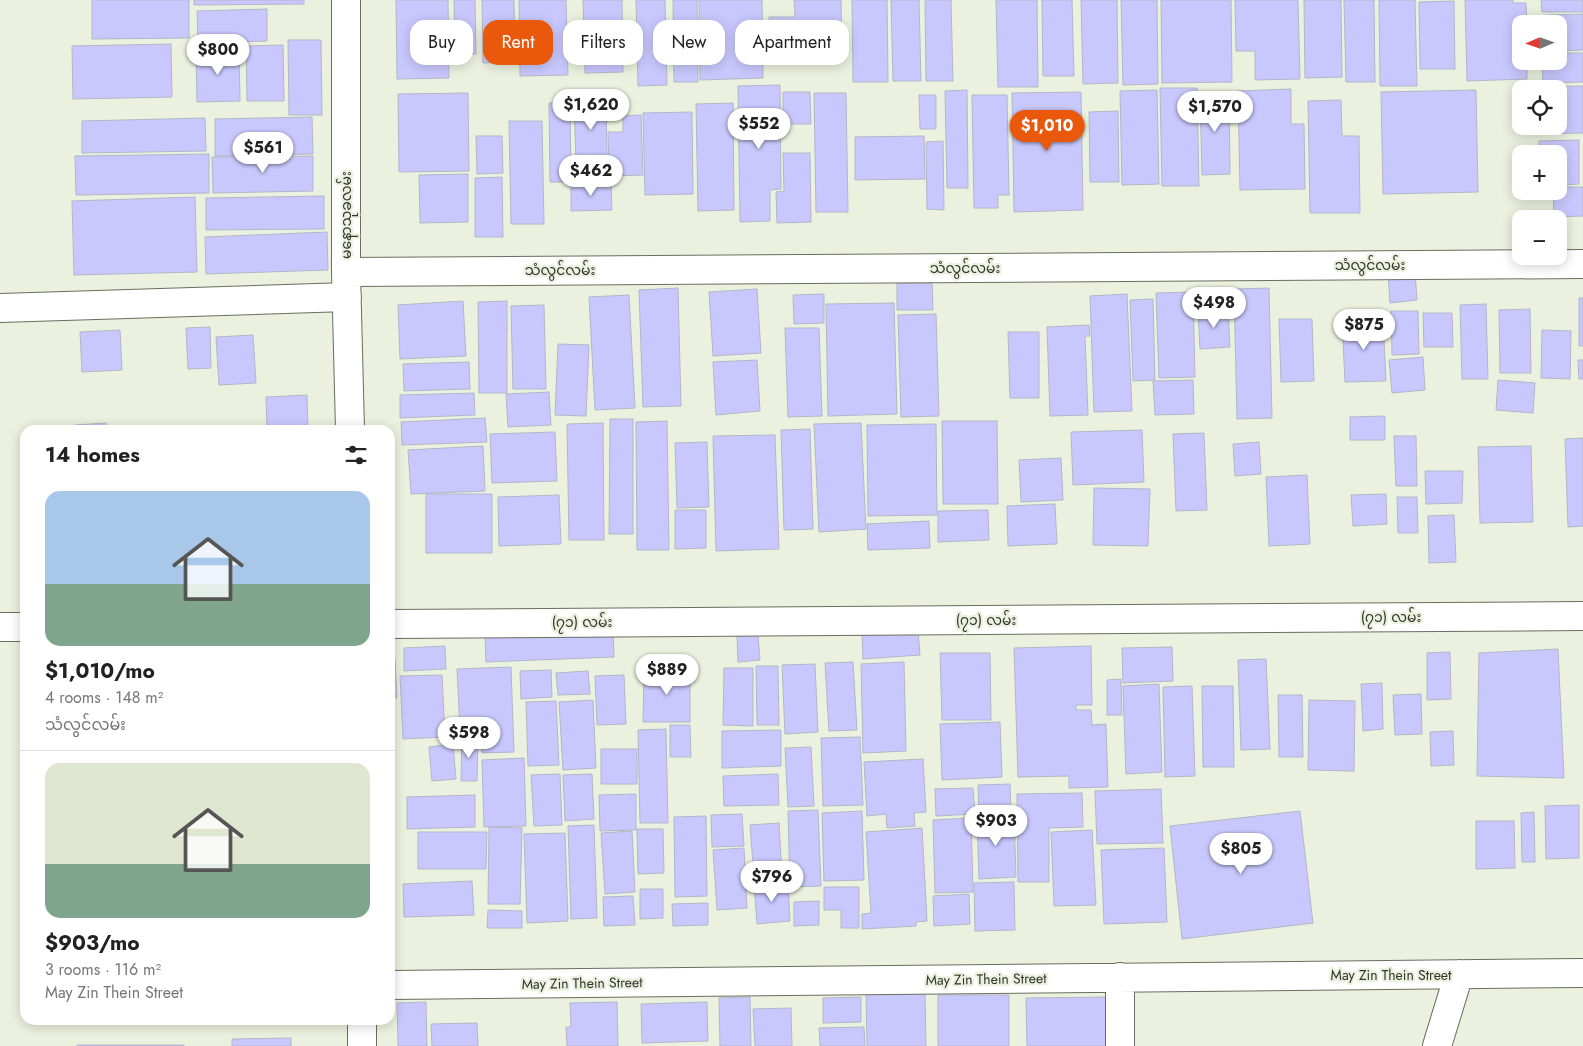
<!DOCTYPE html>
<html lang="en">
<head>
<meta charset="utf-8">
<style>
	:root { --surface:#fff; --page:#f2f2f2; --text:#222; --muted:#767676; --line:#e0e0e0; --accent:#ea580c }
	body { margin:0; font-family:Jost,"Noto Sans Myanmar",sans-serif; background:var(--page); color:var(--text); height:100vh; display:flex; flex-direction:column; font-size:19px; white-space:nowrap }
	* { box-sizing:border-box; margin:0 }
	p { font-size:16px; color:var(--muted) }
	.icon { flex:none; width:28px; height:28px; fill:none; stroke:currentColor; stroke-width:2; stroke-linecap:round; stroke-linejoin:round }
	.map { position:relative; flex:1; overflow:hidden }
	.sheet { position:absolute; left:20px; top:425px; width:375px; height:600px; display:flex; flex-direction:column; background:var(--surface); border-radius:15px; box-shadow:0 2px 12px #0003 }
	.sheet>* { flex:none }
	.top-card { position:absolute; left:410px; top:20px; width:475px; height:45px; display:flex; gap:10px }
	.needle { width:32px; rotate:268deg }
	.tools { position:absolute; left:1512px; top:15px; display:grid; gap:10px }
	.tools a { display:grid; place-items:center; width:55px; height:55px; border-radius:10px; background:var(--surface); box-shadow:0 2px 12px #0003; font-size:25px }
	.price { position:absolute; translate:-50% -42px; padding:0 11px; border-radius:18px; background:#fff; color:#222; font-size:16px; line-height:32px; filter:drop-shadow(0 1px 2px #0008) }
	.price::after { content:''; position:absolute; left:50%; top:30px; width:15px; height:11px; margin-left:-8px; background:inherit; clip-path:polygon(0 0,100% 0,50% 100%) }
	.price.current { background:var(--accent); color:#fff }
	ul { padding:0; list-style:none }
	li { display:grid; align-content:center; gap:10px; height:265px; padding:0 25px }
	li+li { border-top:1px solid var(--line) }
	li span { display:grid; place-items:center; height:155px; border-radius:15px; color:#555 }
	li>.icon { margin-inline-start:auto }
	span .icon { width:90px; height:90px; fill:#fffc; stroke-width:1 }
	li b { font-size:21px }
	h2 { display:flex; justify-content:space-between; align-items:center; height:60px; padding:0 25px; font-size:21px }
	.chip { padding:0 18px; border-radius:15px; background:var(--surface); box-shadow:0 2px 12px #0003; font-size:18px; line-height:45px }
	.chip.current { background:var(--accent); color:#fff }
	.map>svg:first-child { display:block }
	.building { fill:#c9c8fe; stroke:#b5b5c8 }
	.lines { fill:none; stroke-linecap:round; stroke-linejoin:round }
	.street-casing { stroke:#696e5e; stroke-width:30 }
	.street { stroke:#fff; stroke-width:28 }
	.labels { text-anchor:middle; stroke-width:4.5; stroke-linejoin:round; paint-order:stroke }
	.street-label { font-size:14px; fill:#32342d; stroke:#ebf1de }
</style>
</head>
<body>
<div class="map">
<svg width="1583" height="1046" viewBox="0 0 1583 1046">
	<rect width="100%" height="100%" fill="#ebf1de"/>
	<path class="building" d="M92 0H189V38L92 39Z
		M194 0H304V4L194 5Z
		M396 0H448L449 78 397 79Z
		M454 0H475L476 54H455Z
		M482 0H514L515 62 483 63Z
		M519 0H566L568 75 520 76Z
		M583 0H622L623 72 585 73Z
		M636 0H665L667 85 638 86Z
		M673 0H697L698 82H674Z
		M699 0H762L763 78 700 80Z
		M794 0H841L842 61 770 62 769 17H795Z
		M852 0H887L888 82H853Z
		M891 0H919L921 81H893Z
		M925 0H951L953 81H926Z
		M996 0H1037L1038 87H998Z
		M1042 0H1072L1074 76H1043Z
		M1081 0H1117L1118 83 1083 84Z
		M1121 0H1157L1158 84 1123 85Z
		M1161 0H1231L1232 82 1162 83Z
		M1235 0H1298L1300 79 1255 80V51H1236Z
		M1304 0H1341L1342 77 1305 78Z
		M1344 0H1374L1375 82H1346Z
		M1379 0H1415L1417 86H1380Z
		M1465 0H1513V3H1526L1527 24H1521V61H1527V79L1467 81Z
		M1541 0H1583V12H1542Z
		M1454 1 1455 69H1420L1419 2Z
		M267 9V41L198 43 197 11Z
		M1583 14V50L1559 51V24H1546V15Z
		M288 40H321L322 115H289Z
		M171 44 172 97 73 99 72 46Z
		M283 45 284 101H247L246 46Z
		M196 50H239L240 101 197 102Z
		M1559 53H1583V82L1543 83 1542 61H1559Z
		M780 85 781 189 770 190V221L740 222 738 86Z
		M1583 86V133L1533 134V126H1559V89L1532 87Z
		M1160 88H1197L1199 186H1162Z
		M1291 89V124H1304L1305 189 1240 190 1238 91Z
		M967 90 968 188H947L945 91Z
		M1157 90 1159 184 1122 185 1120 91Z
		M1476 90 1478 192 1383 194 1381 92Z
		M783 92H810L811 124H783Z
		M1081 92 1083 210 1014 212 1012 93Z
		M1229 92 1230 174 1202 175 1200 93Z
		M468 93 469 171 399 172 398 94Z
		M814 93H846L848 212H816Z
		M919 95H936V129H920Z
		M972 95H1007L1009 195H998V208H974Z
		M574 100H606L607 162 576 163Z
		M1341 100 1342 136H1359L1360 213H1310L1308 101Z
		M549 103H570L571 182H550Z
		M733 103 734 210 698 211 696 104Z
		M1118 111 1119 182H1090L1089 112Z
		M692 112 693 194 645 195 643 113Z
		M641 115 643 175 609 176 608 132H623V116Z
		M312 117 313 154 215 156V119Z
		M205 118 206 151 82 153V121Z
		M509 121H542L544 224H511Z
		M476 136H502L503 173 477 174Z
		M924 136 925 179 855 180V137Z
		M1579 140V184L1559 185V154H1539V141Z
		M943 141 944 210 927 209 926 142Z
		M783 153H810L811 222 777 223 776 192 784 191Z
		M209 154V193L76 195 75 156Z
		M313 156V191L213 193 212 157Z
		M468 174V222L420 223 419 175Z
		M502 177 503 237H475V178Z
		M611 183 612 210 571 211V184Z
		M1559 187H1583V216L1554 217 1553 191H1559Z
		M324 196V229L206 230V198Z
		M195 197 197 272 74 275 72 201Z
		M327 232 328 270 206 274 205 237Z
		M1415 272 1417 300 1390 303 1388 274Z
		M897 283H932L933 310H897Z
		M678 288 681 406 643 407 639 290Z
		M1269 288 1272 418 1237 419 1234 289Z
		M757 289 761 353 713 356 709 292Z
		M1193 292 1195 377 1159 378 1156 293Z
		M824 294V323L794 324 793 295Z
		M1127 294 1132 411 1094 412 1090 296Z
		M629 295 635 408 595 410 589 297Z
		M1579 298H1583V346H1579Z
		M1153 299 1155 380 1133 381 1130 300Z
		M463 301 466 356 400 359 398 305Z
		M507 301V393H479L478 302Z
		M894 303 897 414 828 416 826 304Z
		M1486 304 1488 379H1462L1460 305Z
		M544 305 546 389H513L511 306Z
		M1530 309 1531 373H1500L1499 310Z
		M1228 310 1230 347 1200 349 1198 311Z
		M1391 311H1418L1419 354 1392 355Z
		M1423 313H1452L1453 347H1424Z
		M936 314 939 416 901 417 898 315Z
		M1279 319H1312L1314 381 1281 382Z
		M1383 320 1386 381 1345 382 1342 321Z
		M1089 325 1090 336H1085L1088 415 1050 416 1047 327Z
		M210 327 211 368 188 369 186 328Z
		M785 328H819L822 416 788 417Z
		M120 330 122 370 82 372 80 332Z
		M1542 330 1571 331 1570 379 1541 378Z
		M1008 332H1039V398H1010Z
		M253 335 256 383 219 385 216 337Z
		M558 344 589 345 586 416 555 415Z
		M1423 357 1425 390 1392 393 1389 360Z
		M757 360 760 411 716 415 713 362Z
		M1578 360H1583V379H1579Z
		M469 362 470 389 404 391 403 364Z
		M1193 380 1194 414 1155 415 1153 381Z
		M1498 380 1535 383 1533 413 1496 410Z
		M549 392 551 425 508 427 506 394Z
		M474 393 475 415 400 418V395Z
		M307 395 308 430H267L266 397Z
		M1385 416V440H1350V417Z
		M485 418 487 442 402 445 401 422Z
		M610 419H633V534H609Z
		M667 421 669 550H637L636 422Z
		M942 421H997L998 504H943Z
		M106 423 107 430H75V425Z
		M603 423 604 540H569L567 424Z
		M861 423 866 529 819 532 814 424Z
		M936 424 937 515 868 516 867 425Z
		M810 429 813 529 784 530 781 430Z
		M1142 430 1144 482 1073 485 1071 432Z
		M555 432 557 481 492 483 490 434Z
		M1204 433 1207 510 1176 511 1173 434Z
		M775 435 779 549 716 551 713 436Z
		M1394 436H1416L1417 486H1396Z
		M1583 438V526L1568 527 1565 439Z
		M707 442 709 507 677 508 675 443Z
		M1259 442 1261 474 1235 476 1233 444Z
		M483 446 485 491 411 494 408 450Z
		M1531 446 1533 522 1480 523 1478 447Z
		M1061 458 1063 500 1021 502 1019 460Z
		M1425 471H1463L1462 503 1426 504Z
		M1307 475 1310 544 1269 546 1266 477Z
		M1094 488 1150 489 1148 546 1093 545Z
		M426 494H492V553H426Z
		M1386 494 1387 524 1353 526 1351 495Z
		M559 495 561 544 499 546 498 497Z
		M1397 497H1417L1418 533H1398Z
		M1055 504 1057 544 1008 546 1007 506Z
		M675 510H706V548L675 549Z
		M988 510 989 540 938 542V511Z
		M1454 515 1456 562 1429 563 1428 516Z
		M929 521 930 548 868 550 867 524Z
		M613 630 614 657 486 662 485 635Z
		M918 630 920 655 863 659 862 633Z
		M758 635 760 660 738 662 737 636Z
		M445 646 446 669 404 671V648Z
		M1091 646 1092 705H1076V710H1091L1092 725 1106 724 1108 787 1069 788V776L1018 777 1014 648Z
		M1172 647 1173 681 1123 683 1122 648Z
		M1558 649 1564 778 1477 776 1479 653Z
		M1450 652 1451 699 1427 700V653Z
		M940 653H990L991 720H942Z
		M390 658H395L397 698H390Z
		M1266 659 1270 749 1241 750 1238 660Z
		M853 662 857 730 829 731 825 663Z
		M904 662 906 751 863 753 861 664Z
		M815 664 818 732 785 734 782 665Z
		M756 666H778L779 725H757Z
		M511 667 514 752 482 753 481 727 460 728 457 669Z
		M724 668H753V726L723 725Z
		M644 669H690V722H643Z
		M551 670 552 697 521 699 520 671Z
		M588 671 590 694 558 695 556 673Z
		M442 675 445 737 403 739 400 676Z
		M624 675 626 724 597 725 595 676Z
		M1121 679 1122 715H1107V680Z
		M1382 683 1383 729 1363 731 1361 684Z
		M1159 684 1162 772 1126 774 1123 686Z
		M1192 686 1195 776 1165 777 1163 687Z
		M1202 686H1233L1234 767H1203Z
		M1421 694 1422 734 1395 735 1393 695Z
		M1278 695H1302L1303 757H1279Z
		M593 700 596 768 563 770 559 702Z
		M1309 700 1355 701 1354 771 1308 770Z
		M556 701 559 765 528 766 526 702Z
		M1000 722 1002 777 942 780 940 724Z
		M670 725H690L691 757H670Z
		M666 729 668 823H640L638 730Z
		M781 730V766L722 768V731Z
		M1453 731 1454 765 1431 766 1430 732Z
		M462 736 478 737 477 781H461Z
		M860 737 863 805 823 806 821 738Z
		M453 744 456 779 432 781 429 747Z
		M811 747 814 806 788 807 785 748Z
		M601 749H637V784H601Z
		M524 758 526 826 484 827 482 760Z
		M923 759 926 812 914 813 915 826 887 828 886 814 867 816 864 762Z
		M560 774 562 825 534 826 531 775Z
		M592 774 594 819 565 821 563 775Z
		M778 774 779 805 724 806 723 776Z
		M1010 784 1011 813 979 814 978 785Z
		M973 788 975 814 936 816 935 789Z
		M1161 789 1163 843 1097 844 1095 791Z
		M1082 793 1083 827 1049 828V882H1018L1017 794Z
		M636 794V830L600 831 599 795Z
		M475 795V827L407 829V797Z
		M1579 805V858L1546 859 1545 806Z
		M818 810 821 886 790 887 788 811Z
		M862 811 864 880 824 881 822 813Z
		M1300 811 1313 923 1182 939 1170 826Z
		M1534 812 1535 862H1522L1521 813Z
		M742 814 744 846 712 847 711 815Z
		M1014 815 1016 877 979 879 977 816Z
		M706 816 707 896 675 897 674 817Z
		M971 818 973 892 935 893 933 820Z
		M1476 821H1514L1515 868 1476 869Z
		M779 823 782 876 754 878 750 825Z
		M594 825 597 918 571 919 568 826Z
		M489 827 522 828 520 904H488Z
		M922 828 927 921 916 922V926L862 929V914L871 913 866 832Z
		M637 829H663L664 873 638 874Z
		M1092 830 1096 905 1054 906 1051 832Z
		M632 831 635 892 605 894 601 833Z
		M418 832H487L486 869H418Z
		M565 833 568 921 527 923 524 834Z
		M744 848 747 908 717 910 713 850Z
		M1164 848 1167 922 1104 924 1101 850Z
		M472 881 474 915 404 917 403 884Z
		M788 882 790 921 757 924 754 884Z
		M1014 882 1015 930 975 931 974 883Z
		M824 887H859V928H841V910H824Z
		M640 889H663V918L640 919Z
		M969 894 970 924 934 926 933 896Z
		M633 896 635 925 604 926 603 897Z
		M819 901V925L794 926V902Z
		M708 903V925L673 926 672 904Z
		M488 910 522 911V928H487Z
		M925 991 926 1046H867L866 992Z
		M938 995H1009V1046H938Z
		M750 997 751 1046H720L719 998Z
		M861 997V1022L823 1023V998Z
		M1109 997V1046H1027L1026 998Z
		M426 1002 427 1046H398L397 1003Z
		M617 1002 618 1046H567L566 1027H571L570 1003Z
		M707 1002 708 1041 642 1043 641 1004Z
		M791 1008 792 1046H755L753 1009Z
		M80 1020H171V1023H80Z
		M477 1023 478 1046H432L431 1024Z
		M864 1027 865 1046H820L819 1028Z
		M291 1038V1046H232V1039Z
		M77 1045H184V1046H77Z"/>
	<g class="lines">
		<defs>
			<path id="street" d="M346 0V272L350 430
				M346 272 1583 264
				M0 308 347 297
				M390 624 1583 616
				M0 627H25
				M1120 977V1046
				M390 985 1583 973
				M362 1020V1046
				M1437 1046 1459 974"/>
		</defs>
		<use href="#street" class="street-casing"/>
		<use href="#street" class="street"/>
	</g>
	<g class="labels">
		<g class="street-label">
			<text transform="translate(346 215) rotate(-90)" y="5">မနောသုခလမ်း</text>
			<text x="1370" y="270">သံလွင်လမ်း</text>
			<text x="965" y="273">သံလွင်လမ်း</text>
			<text x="560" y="275">သံလွင်လမ်း</text>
			<text x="1391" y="622">(၇၁) လမ်း</text>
			<text x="986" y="625">(၇၁) လမ်း</text>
			<text x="582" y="627">(၇၁) လမ်း</text>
			<text x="1391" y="980">May Zin Thein Street</text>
			<text transform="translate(986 979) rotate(-1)" y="5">May Zin Thein Street</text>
			<text transform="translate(582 983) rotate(-1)" y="5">May Zin Thein Street</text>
		</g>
	</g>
</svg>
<div class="tools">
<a><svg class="needle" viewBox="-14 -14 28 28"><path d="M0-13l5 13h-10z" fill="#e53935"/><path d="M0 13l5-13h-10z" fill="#767676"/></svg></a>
<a><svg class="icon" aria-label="locate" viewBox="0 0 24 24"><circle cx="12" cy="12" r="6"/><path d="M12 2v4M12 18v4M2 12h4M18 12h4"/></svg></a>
<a>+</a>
<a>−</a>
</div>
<b class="price" style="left:218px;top:76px">$800</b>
<b class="price" style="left:591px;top:131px">$1,620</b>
<b class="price" style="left:1215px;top:133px">$1,570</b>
<b class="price" style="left:759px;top:150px">$552</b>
<b class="price current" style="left:1047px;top:152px">$1,010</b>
<b class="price" style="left:263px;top:174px">$561</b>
<b class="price" style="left:591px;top:197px">$462</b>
<b class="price" style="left:1214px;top:329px">$498</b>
<b class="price" style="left:1364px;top:351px">$875</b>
<b class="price" style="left:667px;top:696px">$889</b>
<b class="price" style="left:469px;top:759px">$598</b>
<b class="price" style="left:996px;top:847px">$903</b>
<b class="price" style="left:1241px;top:875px">$805</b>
<b class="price" style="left:772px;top:903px">$796</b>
<div class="top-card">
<a class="chip">Buy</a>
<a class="chip current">Rent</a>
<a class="chip">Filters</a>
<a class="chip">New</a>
<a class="chip">Apartment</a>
</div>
<section class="sheet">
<h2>14 homes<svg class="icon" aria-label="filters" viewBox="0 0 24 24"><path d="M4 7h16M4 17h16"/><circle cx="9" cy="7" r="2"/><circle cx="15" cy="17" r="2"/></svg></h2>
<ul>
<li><span style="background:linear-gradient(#a9c7e8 60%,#7fa58c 0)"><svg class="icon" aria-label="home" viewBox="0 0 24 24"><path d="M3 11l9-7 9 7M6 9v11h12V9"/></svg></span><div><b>$1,010/mo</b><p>4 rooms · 148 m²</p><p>သံလွင်လမ်း</p></div></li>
<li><span style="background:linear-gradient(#dfe7d0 65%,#7fa58c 0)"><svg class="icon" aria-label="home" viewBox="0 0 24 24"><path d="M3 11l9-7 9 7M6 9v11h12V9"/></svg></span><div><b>$903/mo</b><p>3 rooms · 116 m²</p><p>May Zin Thein Street</p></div></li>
</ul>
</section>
</div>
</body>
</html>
